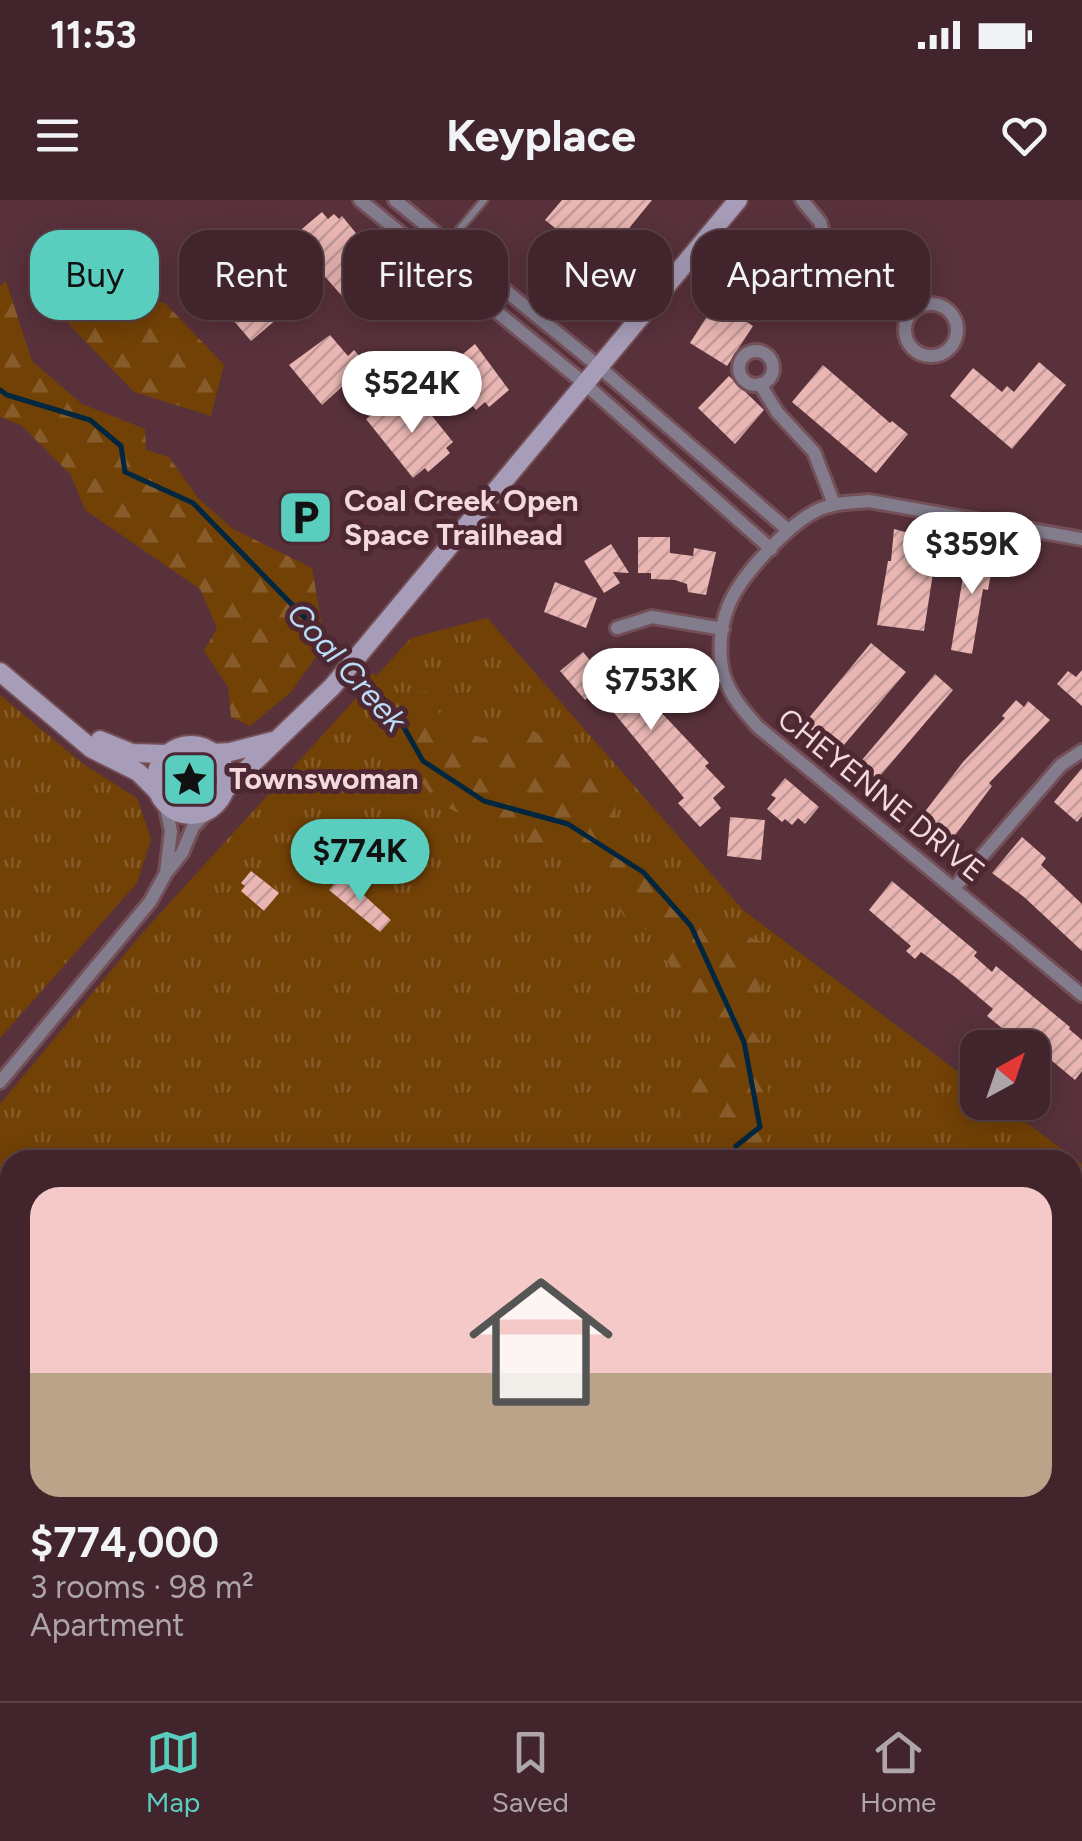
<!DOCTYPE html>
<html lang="en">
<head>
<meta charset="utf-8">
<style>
	:root { --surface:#42252c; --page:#4c3138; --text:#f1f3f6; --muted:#aea5a9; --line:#5a4248; --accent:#59cebe }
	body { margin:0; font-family:Figtree,sans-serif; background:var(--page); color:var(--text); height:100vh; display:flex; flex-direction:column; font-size:38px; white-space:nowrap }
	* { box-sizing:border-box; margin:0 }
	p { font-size:32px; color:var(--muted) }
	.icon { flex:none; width:55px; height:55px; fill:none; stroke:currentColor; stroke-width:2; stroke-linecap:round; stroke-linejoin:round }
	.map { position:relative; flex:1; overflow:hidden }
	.panel { position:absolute; left:0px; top:950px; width:1082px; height:552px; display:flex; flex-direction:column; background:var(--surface); border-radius:30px 30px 0 0; box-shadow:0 5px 25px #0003,0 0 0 2px var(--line) }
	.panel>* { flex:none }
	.top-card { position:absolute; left:30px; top:30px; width:1022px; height:90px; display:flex; gap:20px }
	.needle { width:65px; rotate:40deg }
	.buttons { position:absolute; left:960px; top:830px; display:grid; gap:20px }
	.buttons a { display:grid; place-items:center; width:90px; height:90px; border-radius:20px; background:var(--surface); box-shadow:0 5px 25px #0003,0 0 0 2px var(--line); font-size:50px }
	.price { position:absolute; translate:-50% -85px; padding:0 22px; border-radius:35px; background:#fff; color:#222; font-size:32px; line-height:65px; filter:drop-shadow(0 2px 5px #0008) }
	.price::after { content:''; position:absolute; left:50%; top:60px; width:30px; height:22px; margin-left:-15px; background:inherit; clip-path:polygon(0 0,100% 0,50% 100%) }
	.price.current { background:var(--accent); color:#111 }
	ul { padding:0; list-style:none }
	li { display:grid; align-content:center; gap:20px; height:530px; padding:0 30px }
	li+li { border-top:2px solid var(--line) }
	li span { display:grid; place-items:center; height:310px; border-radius:30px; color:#555 }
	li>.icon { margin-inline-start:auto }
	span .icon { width:180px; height:180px; fill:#fffc; stroke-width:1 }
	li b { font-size:42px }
	.tag { padding:0 35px; border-radius:30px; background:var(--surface); box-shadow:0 5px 25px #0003,0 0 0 2px var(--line); font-size:35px; line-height:90px }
	.tag.current { background:var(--accent); color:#111 }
	.status { display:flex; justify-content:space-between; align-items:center; height:70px; padding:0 50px; background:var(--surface); direction:ltr }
	.status svg { height:28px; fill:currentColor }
	header { display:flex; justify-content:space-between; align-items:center; height:130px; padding:0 30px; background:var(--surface); font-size:45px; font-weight:700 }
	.dock { display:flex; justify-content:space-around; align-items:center; height:140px; border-top:2px solid var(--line); background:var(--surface); font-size:28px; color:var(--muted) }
	.dock a { display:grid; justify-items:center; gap:5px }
	.dock .current { color:var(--accent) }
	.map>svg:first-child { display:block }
	.grass { fill:url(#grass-tufts) }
	.forest { fill:url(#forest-firs) }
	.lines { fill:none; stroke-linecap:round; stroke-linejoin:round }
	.stream { stroke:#002640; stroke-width:5 }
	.building { fill:url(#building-hatch) }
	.lane-casing { stroke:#744f58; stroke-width:11 }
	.street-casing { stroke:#744f58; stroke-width:18 }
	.secondary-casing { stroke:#744f58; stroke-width:22 }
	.lane { stroke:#827c8d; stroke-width:6 }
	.street { stroke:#827c8d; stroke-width:12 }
	.secondary { stroke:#a89db8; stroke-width:18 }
	.labels { text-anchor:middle; stroke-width:10; stroke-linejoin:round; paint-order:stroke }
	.poi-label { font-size:30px; font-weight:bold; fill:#f3d9de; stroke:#4d2731; text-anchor:start }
	.street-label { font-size:30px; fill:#f3d9de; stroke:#4d2731 }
	.water-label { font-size:32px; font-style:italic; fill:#b9dcf9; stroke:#4d2731 }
</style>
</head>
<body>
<div class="status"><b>11:53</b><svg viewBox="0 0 49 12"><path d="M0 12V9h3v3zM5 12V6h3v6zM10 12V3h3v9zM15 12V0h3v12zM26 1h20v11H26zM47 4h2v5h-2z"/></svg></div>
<header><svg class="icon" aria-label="menu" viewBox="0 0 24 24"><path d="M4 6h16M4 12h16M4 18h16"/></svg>Keyplace<svg class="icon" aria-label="heart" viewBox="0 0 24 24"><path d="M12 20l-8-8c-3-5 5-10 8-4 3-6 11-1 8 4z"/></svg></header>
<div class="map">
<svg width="1082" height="1501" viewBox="0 0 1082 1501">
	<defs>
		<pattern id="grass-tufts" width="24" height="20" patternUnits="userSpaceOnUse" patternTransform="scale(2.5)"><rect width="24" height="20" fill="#724106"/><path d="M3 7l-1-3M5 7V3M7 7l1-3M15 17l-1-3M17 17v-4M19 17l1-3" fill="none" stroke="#875c2a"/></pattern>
		<pattern id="forest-firs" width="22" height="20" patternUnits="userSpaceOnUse" patternTransform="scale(2.5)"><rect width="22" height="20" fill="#724106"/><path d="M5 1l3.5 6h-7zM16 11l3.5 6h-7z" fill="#875c2a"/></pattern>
		<pattern id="building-hatch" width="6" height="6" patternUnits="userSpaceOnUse" patternTransform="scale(2.5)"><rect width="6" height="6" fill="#e9b6b3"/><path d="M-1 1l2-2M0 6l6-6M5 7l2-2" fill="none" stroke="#c19997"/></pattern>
	</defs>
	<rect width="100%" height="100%" fill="#58313b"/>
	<path class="grass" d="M487 418 743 710 977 886 978 902 1000 903 1082 964V1501H195L185 1493 1072 1492V960H10V1341L0 1333V904L144 731 411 438Z
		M0 495 82 563 137 598 151 639 137 683 0 838Z"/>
	<path class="forest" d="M6 81 32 161 82 204 145 229 146 250 169 257 198 298 233 329 312 368 325 444 291 492 250 526 231 517 228 487 204 451 217 428 200 389 85 310 71 275 21 225 0 217V86Z
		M102 90 165 103 224 165 211 216 134 192 64 119Z
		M373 473 396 494 428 492 445 524 482 538 531 529 615 590 616 631 632 648 648 646 708 722 760 741 768 752 757 809 748 826 769 853 766 939 776 960H722L727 944 713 930 678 924 682 900 671 884 712 840 652 734 623 715 611 687 567 650 534 651 513 617 494 629 437 603 354 490Z
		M1082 1421V1501H1039L1035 1493 1072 1492 1073 1429Z"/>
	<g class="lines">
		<path class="stream" d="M0 190 7 195 90 220 121 246 125 272 193 303 347 461
			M354 469 394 510 423 561 484 601 568 624 643 672 691 726 744 842 760 927 736 946 735 960
			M1066 1492 1071 1501"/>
	</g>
	<path class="building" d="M562 0H652L600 64 545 20Z
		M322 12 328 19 334 14 339 19 342 16 373 54 362 62 371 79 355 93 351 89 342 96 291 38Z
		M758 42 804 82 788 102 741 61Z
		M228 49 285 112 251 141 198 79Z
		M716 102 753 126 727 166 690 143Z
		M330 135 348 156 354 150 362 159 353 166 358 172 322 205 289 165Z
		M475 144 509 190 489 207 485 202 476 210 447 175 456 167 452 163Z
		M1039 162 1066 185 1012 249 950 196 973 168 1002 192 1007 186 1014 192Z
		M823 165 890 223 892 221 908 234 876 273 792 202Z
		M729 176 764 210 735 244 698 208Z
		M390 199 402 214 420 201 453 242 446 248 450 253 428 272 425 268 413 278 366 219Z
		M894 329 938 341 924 431 877 425 888 361H891Z
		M638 337H670V353L693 356 694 348 716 352 706 395 688 392 687 384 675 380 651 379V373H638Z
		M611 344 629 373 613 372 620 383 604 393 584 361Z
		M968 346 995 350 988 390 983 389 972 454 951 450Z
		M555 382 597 398 586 428 544 412Z
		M871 443 906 472 837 553 803 525Z
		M583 452 594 465 605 455 626 480 634 472 645 485 640 490 709 563 705 566 725 587 713 598 721 608 700 627 678 603 684 598 596 491 585 500 560 471Z
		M1082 470V506L1057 484 1068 471 1076 477Z
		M935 474 953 490 874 583 856 567Z
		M1016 500 1024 507 1028 501 1050 520 989 583 992 586 950 642 920 618 963 562 1005 518 1002 516Z
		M1082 568V616L1077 622 1054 602Z
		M785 578 819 607 805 624 798 618 792 625 785 619 782 622 767 609 776 598 771 595Z
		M730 617 765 620 761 660 727 656Z
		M1022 637 1046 658 1041 665 1082 704V751L1024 697 992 673Z
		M251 671 279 693 264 711 241 691 245 686 241 683Z
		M342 675 391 720 380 732 329 690Z
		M892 681 977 752 974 756 992 772 996 766 1070 827 1069 829 1082 840V871L1075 880 1016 831 1012 836 987 816 993 809 955 777 921 752 915 759 906 751 911 746 869 710Z"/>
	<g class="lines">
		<defs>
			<path id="lane" d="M448 43 484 0"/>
			<path id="street" d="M360 0 584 183 771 349
				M395 0 598 166 788 330
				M802 0 820 22 826 42 909 114
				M905 130a26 26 0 1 1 52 0a26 26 0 1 1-52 0Z
				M739 168a17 17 0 1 1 34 0a17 17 0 1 1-34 0Z
				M760 184 777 212 814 252 834 304
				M1082 339 869 301C851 303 833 302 816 311 788 325 739 377 728 407 720 427 718 456 724 476 731 497 744 511 758 527L1082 795
				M617 428 652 417 723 429
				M165 604 171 631 166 673
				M955 687 1061 565 1082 551
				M0 882 150 702 166 673 182 653 193 627 207 612"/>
			<path id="secondary" d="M0 472 92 549 138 572 157 591
				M100 540 132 553 167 554
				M156 580a35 35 0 1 1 70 0a35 35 0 1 1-70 0Z
				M213 553 230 552 273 541
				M224 591 332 487 738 0"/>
		</defs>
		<use href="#lane" class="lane-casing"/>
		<use href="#street" class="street-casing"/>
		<use href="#secondary" class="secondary-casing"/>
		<use href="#lane" class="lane"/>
		<use href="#street" class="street"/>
		<use href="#secondary" class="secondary"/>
	</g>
	<defs>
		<symbol id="parking-square" viewBox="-11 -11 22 22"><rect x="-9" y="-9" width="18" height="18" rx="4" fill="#59cebe" stroke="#4d2731"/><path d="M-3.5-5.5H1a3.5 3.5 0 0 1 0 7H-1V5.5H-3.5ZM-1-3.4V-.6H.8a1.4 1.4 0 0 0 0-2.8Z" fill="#111"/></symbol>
		<symbol id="sight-square" viewBox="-11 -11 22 22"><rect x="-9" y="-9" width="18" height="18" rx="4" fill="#59cebe" stroke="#4d2731"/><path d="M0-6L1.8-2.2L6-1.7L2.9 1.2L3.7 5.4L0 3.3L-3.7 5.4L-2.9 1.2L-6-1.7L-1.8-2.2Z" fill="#111"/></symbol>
	</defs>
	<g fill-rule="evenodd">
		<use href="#parking-square" x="274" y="286" width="63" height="63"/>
		<use href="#sight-square" x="158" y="548" width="63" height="63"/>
	</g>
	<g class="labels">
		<g class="poi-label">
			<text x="344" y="311">Coal Creek Open<tspan x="344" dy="34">Space Trailhead</tspan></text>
			<text x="229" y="589">Townswoman</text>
		</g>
		<g class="street-label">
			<text transform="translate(881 595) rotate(39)" y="10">CHEYENNE DRIVE</text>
		</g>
		<g class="water-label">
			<text transform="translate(347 467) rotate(48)" y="11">Coal Creek</text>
		</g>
	</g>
</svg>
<div class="buttons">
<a><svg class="needle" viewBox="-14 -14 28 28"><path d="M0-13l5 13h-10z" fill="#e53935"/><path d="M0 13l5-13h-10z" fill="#aea5a9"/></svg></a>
</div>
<b class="price" style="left:412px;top:236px">$524K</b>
<b class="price" style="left:972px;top:397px">$359K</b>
<b class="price" style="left:651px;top:533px">$753K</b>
<b class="price current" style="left:360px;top:704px">$774K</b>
<div class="top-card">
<a class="tag current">Buy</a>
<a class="tag">Rent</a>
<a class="tag">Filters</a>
<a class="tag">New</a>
<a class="tag">Apartment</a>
</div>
<section class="panel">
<ul>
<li><span style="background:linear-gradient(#f6c9c9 60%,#b9a48a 0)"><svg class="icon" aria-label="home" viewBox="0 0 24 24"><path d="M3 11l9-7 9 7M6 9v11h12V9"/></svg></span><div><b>$774,000</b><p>3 rooms · 98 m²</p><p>Apartment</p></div></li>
</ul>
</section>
</div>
<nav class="dock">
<a class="current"><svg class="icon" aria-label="map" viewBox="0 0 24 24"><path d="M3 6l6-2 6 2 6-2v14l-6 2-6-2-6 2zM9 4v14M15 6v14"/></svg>Map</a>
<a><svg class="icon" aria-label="saved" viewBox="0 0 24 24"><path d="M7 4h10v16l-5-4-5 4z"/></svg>Saved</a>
<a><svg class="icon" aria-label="home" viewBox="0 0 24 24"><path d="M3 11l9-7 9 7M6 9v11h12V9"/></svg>Home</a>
</nav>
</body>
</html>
